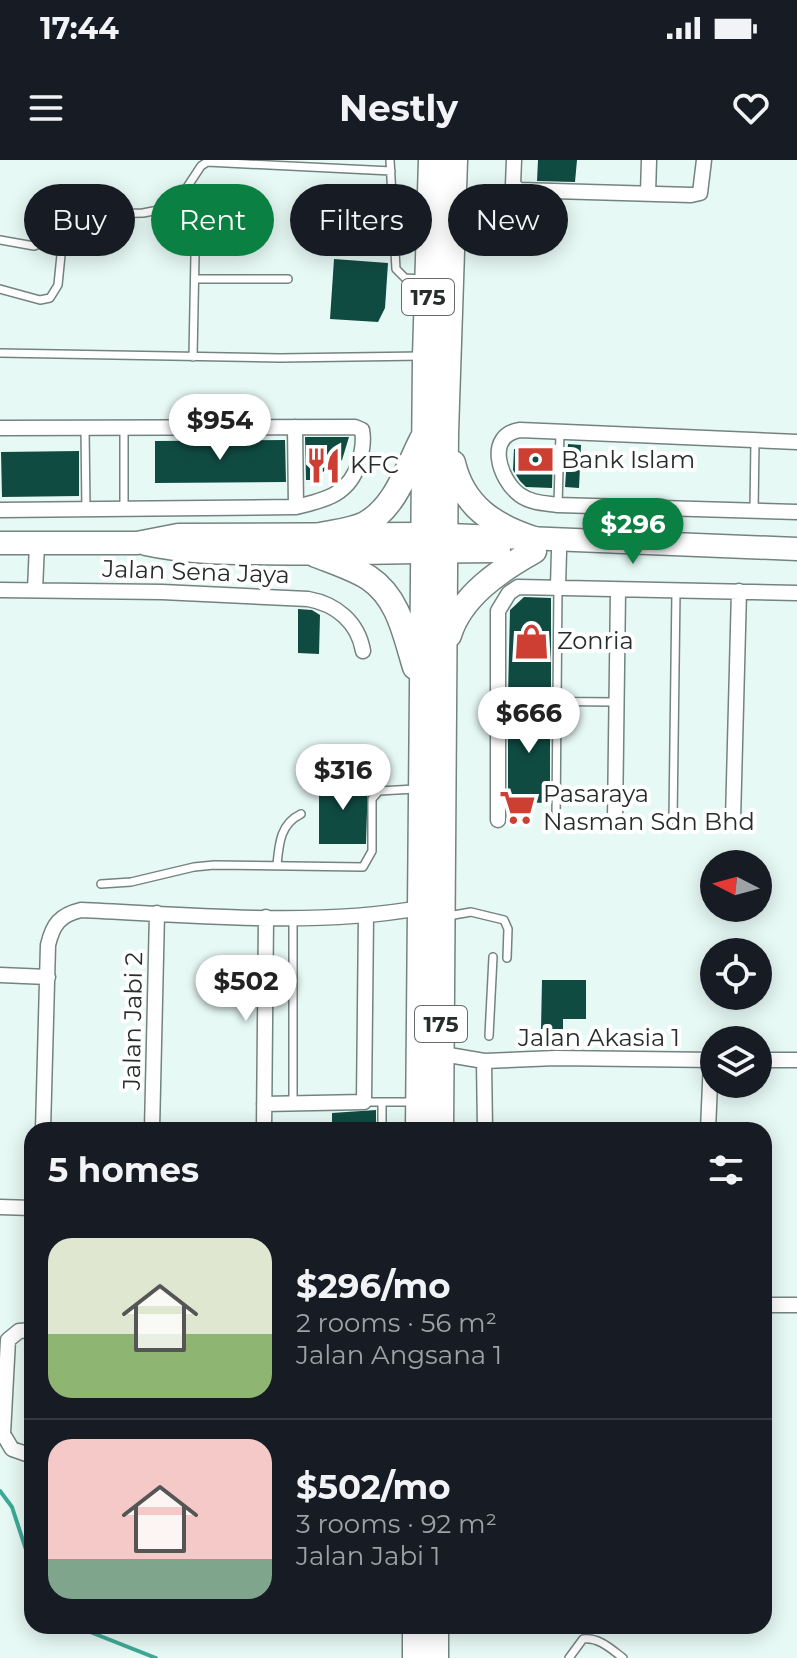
<!DOCTYPE html>
<html lang="en">
<head>
<meta charset="utf-8">
<style>
	:root { --surface:#171b24; --page:#20242c; --text:#f1f3f6; --muted:#9ea1a6; --line:#363941; --accent:#0b8043 }
	body { margin:0; font-family:Montserrat,sans-serif; background:var(--page); color:var(--text); height:100vh; display:flex; flex-direction:column; font-size:30px; white-space:nowrap }
	* { box-sizing:border-box; margin:0 }
	p { font-size:26px; color:var(--muted) }
	.icon { flex:none; width:44px; height:44px; fill:none; stroke:currentColor; stroke-width:2; stroke-linecap:round; stroke-linejoin:round }
	.map { position:relative; flex:1; overflow:hidden }
	.sheet { position:absolute; left:24px; top:962px; width:748px; height:512px; display:flex; flex-direction:column; background:var(--surface); border-radius:24px; box-shadow:0 4px 20px #0003 }
	.sheet>* { flex:none }
	.hud { position:absolute; left:24px; top:24px; width:750px; height:72px; display:flex; gap:16px }
	.needle { width:52px; rotate:276deg }
	.fabs { position:absolute; left:700px; top:690px; display:grid; gap:16px }
	.fabs a { display:grid; place-items:center; width:72px; height:72px; border-radius:50%; background:var(--surface); box-shadow:0 4px 20px #0003; font-size:40px }
	.price { position:absolute; translate:-50% -68px; padding:0 18px; border-radius:28px; background:#fff; color:#222; font-size:26px; line-height:52px; filter:drop-shadow(0 2px 4px #0008) }
	.price::after { content:''; position:absolute; left:50%; top:48px; width:24px; height:18px; margin-left:-12px; background:inherit; clip-path:polygon(0 0,100% 0,50% 100%) }
	.price.active { background:var(--accent); color:#fff }
	ul { padding:0; list-style:none }
	li { display:flex; align-items:center; gap:24px; height:200px; padding:0 24px }
	li+li { border-top:2px solid var(--line) }
	li span { display:grid; place-items:center; flex:none; width:224px; height:160px; border-radius:24px; color:#555 }
	li>.icon { margin-inline-start:auto }
	span .icon { width:96px; height:96px; fill:#fffc; stroke-width:1 }
	li b { font-size:34px }
	h2 { display:flex; justify-content:space-between; align-items:center; height:96px; padding:0 24px; font-size:34px }
	.pill { padding:0 28px; border-radius:36px; background:var(--surface); box-shadow:0 4px 20px #0003; font-size:28px; line-height:72px }
	.pill.active { background:var(--accent); color:#fff }
	.status { display:flex; justify-content:space-between; align-items:center; height:56px; padding:0 40px; background:var(--surface); direction:ltr }
	.status svg { height:22px; fill:currentColor }
	header { display:flex; justify-content:space-between; align-items:center; height:104px; padding:0 24px; background:var(--surface); font-size:36px; font-weight:700 }
	.map>svg:first-child { display:block }
	.lines { fill:none; stroke-linecap:round; stroke-linejoin:round }
	.stream { stroke:#3da996; stroke-width:4 }
	.building { fill:#104b42 }
	.service-casing { stroke:#74837f; stroke-width:10 }
	.minor-casing { stroke:#74837f; stroke-width:17 }
	.secondary-casing { stroke:#74837f; stroke-width:25 }
	.trunk-casing { stroke:#74837f; stroke-width:27 }
	.service { stroke:#fff; stroke-width:7 }
	.minor { stroke:#fff; stroke-width:14 }
	.secondary { stroke:#fff; stroke-width:22 }
	.trunk { stroke:#fff; stroke-width:24 }
	.labels { text-anchor:middle; stroke-width:8; stroke-linejoin:round; paint-order:stroke }
	.shield { fill:#fff; stroke:#676c6b; stroke-width:2 }
	.shield-label { font-size:22px; font-weight:bold; fill:#262d2b }
	.poi-label { font-size:24px; fill:#262d2b; stroke:#fff; text-anchor:start }
	.street-label { font-size:24px; fill:#262d2b; stroke:#fff }
</style>
</head>
<body>
<div class="status"><b>17:44</b><svg viewBox="0 0 49 12"><path d="M0 12V9h3v3zM5 12V6h3v6zM10 12V3h3v9zM15 12V0h3v12zM26 1h20v11H26zM47 4h2v5h-2z"/></svg></div>
<header><svg class="icon" aria-label="menu" viewBox="0 0 24 24"><path d="M4 6h16M4 12h16M4 18h16"/></svg>Nestly<svg class="icon" aria-label="heart" viewBox="0 0 24 24"><path d="M12 20l-8-8c-3-5 5-10 8-4 3-6 11-1 8 4z"/></svg></header>
<div class="map">
<svg width="797" height="1498" viewBox="0 0 797 1498">
	<rect width="100%" height="100%" fill="#e7f9f5"/>
	<g class="lines">
		<path class="stream" d="M0 1331 12 1347 32 1408
			M75 1466 156 1498"/>
	</g>
	<path class="building" d="M538 0H577L575 22 537 21Z
		M334 99 388 103 385 148 378 162 330 159Z
		M305 277H349L342 300 310 320H306Z
		M285 280 286 322 155 323V281Z
		M568 284 581 285 579 328 565 327Z
		M514 289 553 291 552 328 526 327 520 321 513 310Z
		M79 291V336L2 337 1 292Z
		M524 437 551 438V535H508L510 450Z
		M298 449 312 450 320 455 319 494 298 493Z
		M508 548H550V643L508 642Z
		M319 620H368L366 684H319Z
		M542 820H586V859H563V869H541Z
		M376 950V970H332V953Z"/>
	<g class="lines">
		<defs>
			<path id="service" d="M390 0 396 109 405 118 422 119
				M174 47 188 71 195 95 193 197
				M0 80 34 86 63 75 100 54 143 53 174 47 201 6 207 2 391 11
				M195 119H288
				M0 129 40 140 50 138 58 125 63 75
				M0 193 280 198 423 196
				M85 268 86 350
				M124 268V350
				M558 345 560 273
				M754 351 755 281
				M499 541 616 542
				M556 660 558 427
				M673 660 676 431
				M277 705C279 684 280 664 301 654
				M101 724 131 722 194 707 214 705 363 707 372 691V639L379 631 415 629
				M448 756 471 752 504 760 508 769 507 798
				M489 876 493 797
				M365 942H412
				M382 943V970
				M293 944V758
				M569 1498 583 1479C599 1477 611 1489 623 1498"/>
			<path id="minor" d="M514 0 513 25 519 30 691 35 700 33 704 0
				M648 34 649 0
				M295 267 296 347
				M0 268 355 267 362 270C364 280 362 292 359 302 350 334 326 340 296 347L0 350
				M797 282 520 270C485 275 499 320 520 335 531 343 545 343 558 345L797 352
				M558 427 559 391
				M0 430 162 432 308 439C336 444 358 462 363 491
				M35 430 37 384
				M498 660V451L509 433 518 427 797 433
				M615 660 618 431
				M733 660 739 431
				M0 815 48 817
				M443 894 484 901 556 898 714 900
				M758 900H797
				M484 901 485 970
				M264 944 364 942 366 756
				M43 970 48 785C53 764 60 755 81 750 191 755 313 767 420 748
				M152 970 157 753
				M264 970 266 757
				M708 970 711 900
				M0 1047 32 1048
				M764 1145H797
				M32 1170 19 1171 8 1180 3 1274 12 1289 32 1296"/>
			<path id="secondary" d="M0 383H137L178 375 425 374 797 389
				M146 384C183 392 219 393 257 393 337 395 418 391 499 391"/>
			<path id="trunk" d="M453 303C463 346 494 366 534 379
				M321 375C335 372 353 370 365 364 396 347 407 308 422 279
				M316 395C334 402 353 408 369 418 399 438 405 475 415 507
				M449 475C461 436 500 410 534 391
				M418 970 425 196 431 0
				M441 970 446 273 455 0
				M415 1498V1466
				M436 1498V1466"/>
		</defs>
		<use href="#service" class="service-casing"/>
		<use href="#minor" class="minor-casing"/>
		<use href="#secondary" class="secondary-casing"/>
		<use href="#trunk" class="trunk-casing"/>
		<use href="#service" class="service"/>
		<use href="#minor" class="minor"/>
		<use href="#secondary" class="secondary"/>
		<use href="#trunk" class="trunk"/>
	</g>
	<defs>
		<symbol id="bank-bare" viewBox="-9 -9 18 18"><path d="M-6-4H6V4H-6ZM0-2.3a2.3 2.3 0 1 0 0 4.6a2.3 2.3 0 1 0 0-4.6Z" fill="#cc3f32" stroke="#fff" stroke-width="2.5" paint-order="stroke"/></symbol>
		<symbol id="restaurant-bare" viewBox="-9 -9 18 18"><path d="M-5-6h1v4h1v-4h1v4h1v-4h1v5L-1.5 .5V6h-2V.5L-5-1ZM5-6V6H3V1.5H1.5Q1.5-4 5-6Z" fill="#cc3f32" stroke="#fff" stroke-width="2.5" paint-order="stroke"/></symbol>
		<symbol id="shop-bare" viewBox="-9 -9 18 18"><path d="M-5-2.5h2.3a2.7 3.5 0 0 1 5.4 0H5L5.5 6h-11ZM-1.5-2.5h3a1.5 2.3 0 0 0-3 0Z" fill="#cc3f32" stroke="#fff" stroke-width="2.5" paint-order="stroke"/></symbol>
		<symbol id="supermarket-bare" viewBox="-9 -9 18 18"><path d="M-6-5.5h2.5l.6 2H6L4.5 2H-2.5L-4.4-4H-6ZM-1.5 3.2a1.3 1.3 0 1 0 .1 0ZM3 3.2a1.3 1.3 0 1 0 .1 0Z" fill="#cc3f32" stroke="#fff" stroke-width="2.5" paint-order="stroke"/></symbol>
	</defs>
	<g fill-rule="evenodd">
		<use href="#bank-bare" x="510" y="274" width="51" height="51"/>
		<use href="#restaurant-bare" x="298" y="280" width="51" height="51"/>
		<use href="#shop-bare" x="506" y="456" width="51" height="51"/>
		<use href="#supermarket-bare" x="492" y="622" width="51" height="51"/>
	</g>
	<g class="labels">
		<g class="shield">
			<rect x="402" y="119" width="52" height="36" rx="6"/>
			<rect x="415" y="846" width="52" height="36" rx="6"/>
		</g>
		<g class="shield-label">
			<text x="428" y="145">175</text>
			<text x="441" y="872">175</text>
		</g>
		<g class="poi-label">
			<text x="561" y="308">Bank Islam</text>
			<text x="350" y="313">KFC</text>
			<text x="557" y="489">Zonria</text>
			<text x="543" y="642">Pasaraya<tspan x="543" dy="28">Nasman Sdn Bhd</tspan></text>
		</g>
		<g class="street-label">
			<text transform="translate(196 412) rotate(2)" y="8">Jalan Sena Jaya</text>
			<text transform="translate(133 861) rotate(-89)" y="8">Jalan Jabi 2</text>
			<text x="599" y="886">Jalan Akasia 1</text>
		</g>
	</g>
</svg>
<div class="fabs">
<a><svg class="needle" viewBox="-14 -14 28 28"><path d="M0-13l5 13h-10z" fill="#e53935"/><path d="M0 13l5-13h-10z" fill="#9ea1a6"/></svg></a>
<a><svg class="icon" aria-label="locate" viewBox="0 0 24 24"><circle cx="12" cy="12" r="6"/><path d="M12 2v4M12 18v4M2 12h4M18 12h4"/></svg></a>
<a><svg class="icon" aria-label="layers" viewBox="0 0 24 24"><path d="M12 4l9 5-9 5-9-5zM3 14l9 5 9-5"/></svg></a>
</div>
<b class="price" style="left:220px;top:302px">$954</b>
<b class="price active" style="left:633px;top:406px">$296</b>
<b class="price" style="left:529px;top:595px">$666</b>
<b class="price" style="left:343px;top:652px">$316</b>
<b class="price" style="left:246px;top:863px">$502</b>
<div class="hud">
<a class="pill">Buy</a>
<a class="pill active">Rent</a>
<a class="pill">Filters</a>
<a class="pill">New</a>
</div>
<section class="sheet">
<h2>5 homes<svg class="icon" aria-label="filters" viewBox="0 0 24 24"><path d="M4 7h16M4 17h16"/><circle cx="9" cy="7" r="2"/><circle cx="15" cy="17" r="2"/></svg></h2>
<ul>
<li><span style="background:linear-gradient(#dfe7d0 60%,#8fb573 0)"><svg class="icon" aria-label="home" viewBox="0 0 24 24"><path d="M3 11l9-7 9 7M6 9v11h12V9"/></svg></span><div><b>$296/mo</b><p>2 rooms · 56 m²</p><p>Jalan Angsana 1</p></div></li>
<li><span style="background:linear-gradient(#f6c9c9 75%,#7fa58c 0)"><svg class="icon" aria-label="home" viewBox="0 0 24 24"><path d="M3 11l9-7 9 7M6 9v11h12V9"/></svg></span><div><b>$502/mo</b><p>3 rooms · 92 m²</p><p>Jalan Jabi 1</p></div></li>
</ul>
</section>
</div>
</body>
</html>
